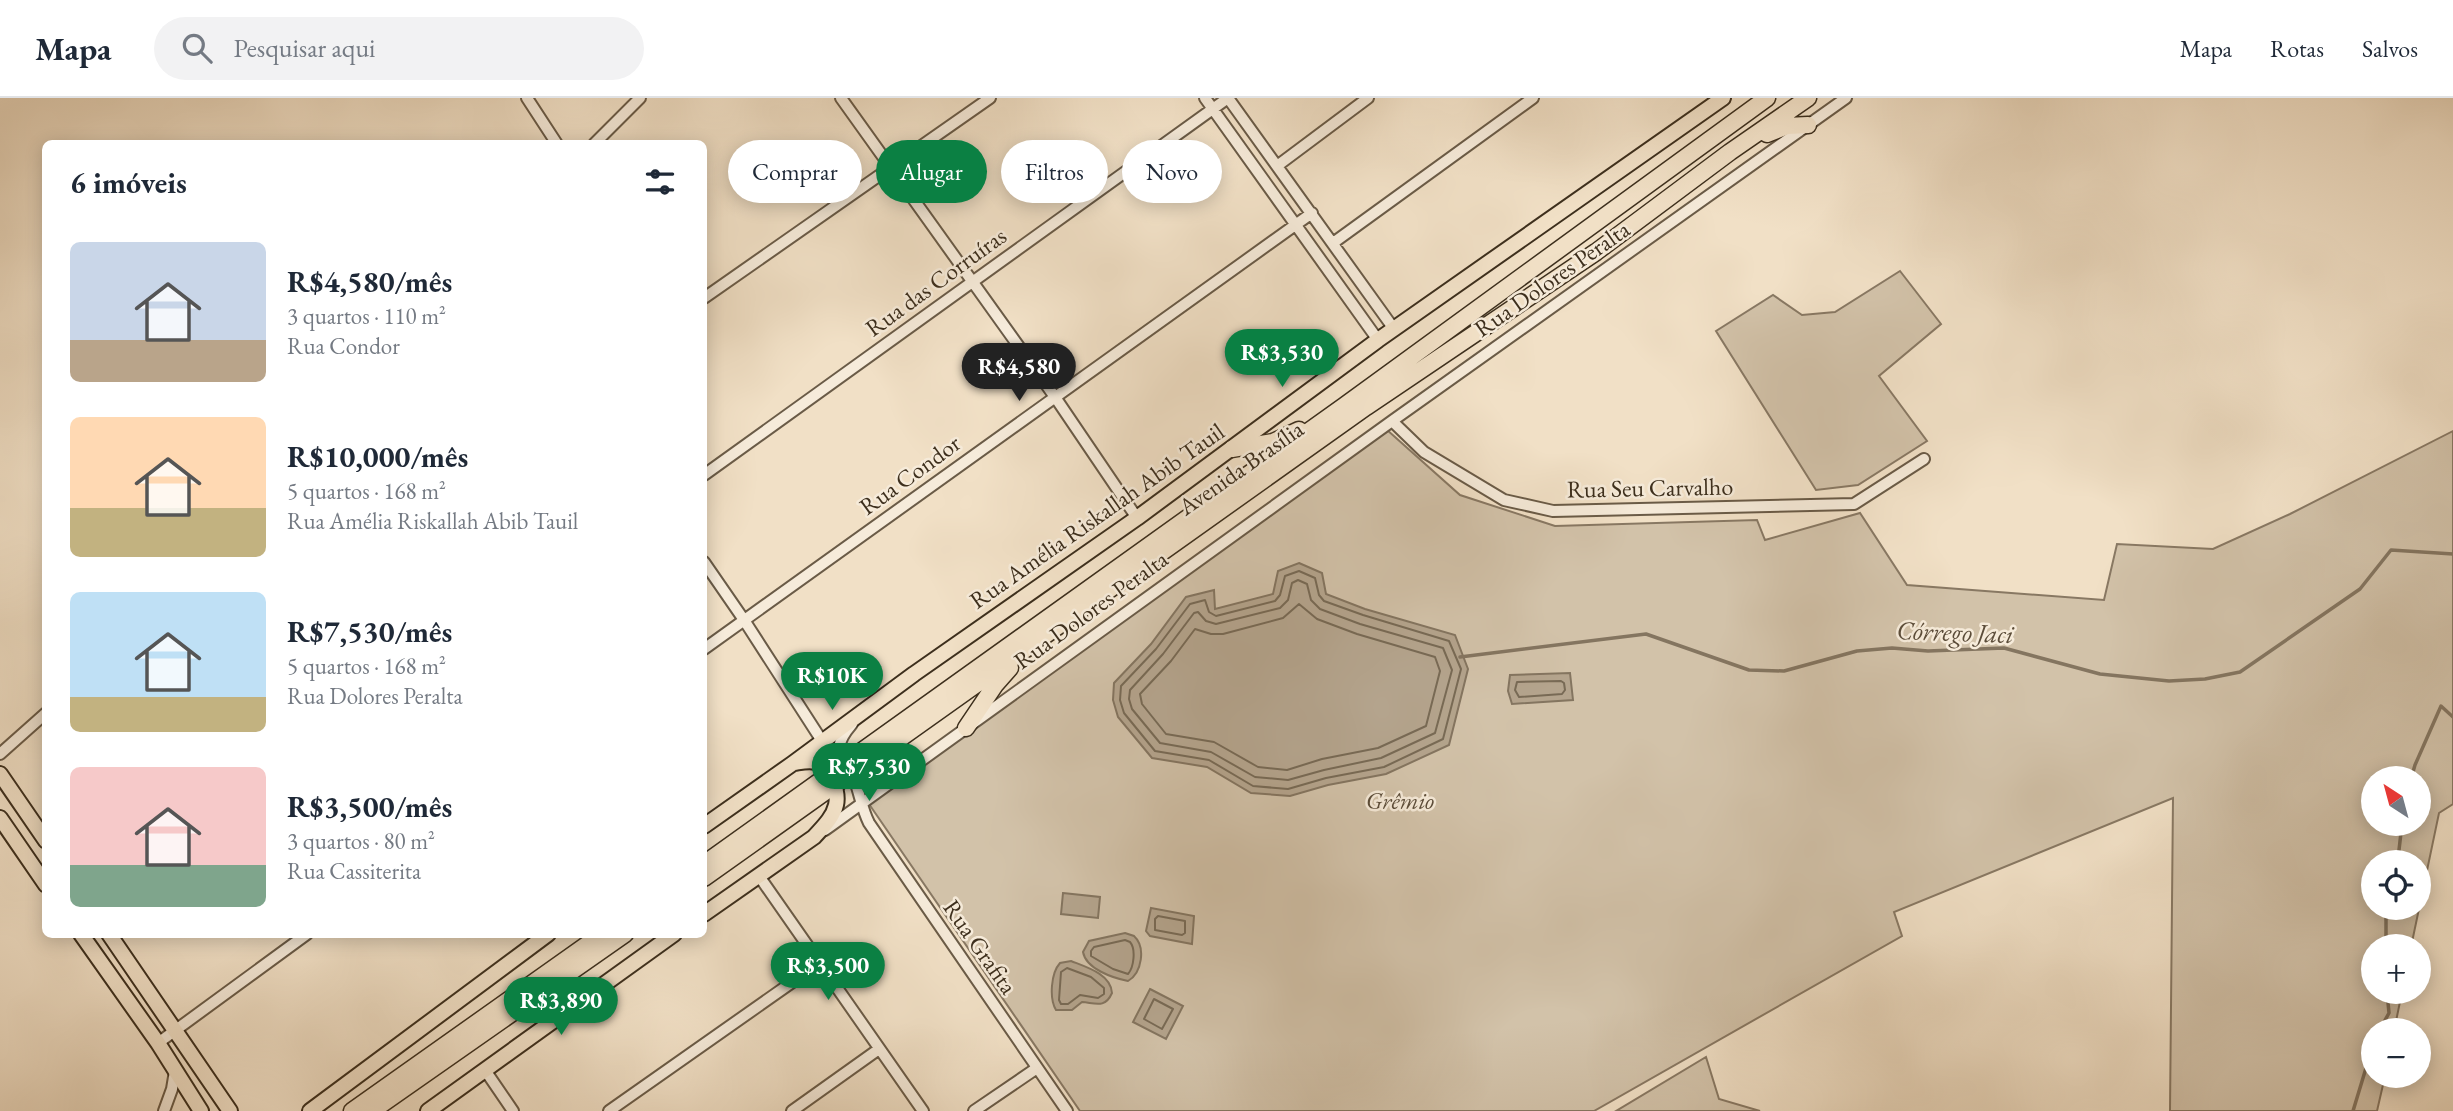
<!DOCTYPE html>
<html lang="pt">
<head>
<meta charset="utf-8">
<style>
	:root { --surface:#fff; --page:#f2f2f3; --text:#1f2937; --muted:#747a83; --line:#e0e1e3; --accent:#0b8043 }
	body { margin:0; font-family:"EB Garamond",serif; background:var(--page); color:var(--text); height:100vh; display:flex; flex-direction:column; font-size:26px; white-space:nowrap }
	* { box-sizing:border-box; margin:0 }
	p { font-size:23px; color:var(--muted) }
	.icon { flex:none; width:38px; height:38px; fill:none; stroke:currentColor; stroke-width:2; stroke-linecap:round; stroke-linejoin:round }
	.map { position:relative; flex:1; overflow:hidden }
	.details { position:absolute; left:42px; top:42px; width:665px; height:798px; display:flex; flex-direction:column; background:var(--surface); border-radius:10px; box-shadow:0 4px 18px #0003 }
	.details>* { flex:none }
	.banner { position:absolute; left:728px; top:42px; width:665px; height:63px; display:flex; gap:14px }
	.needle { width:46px; rotate:324deg }
	.buttons { position:absolute; left:2361px; top:668px; display:grid; gap:14px }
	.buttons a { display:grid; place-items:center; width:70px; height:70px; border-radius:50%; background:var(--surface); box-shadow:0 4px 18px #0003; font-size:35px }
	.price { position:absolute; translate:-50% -60px; padding:0 16px; border-radius:24px; background:var(--accent); color:#fff; font-size:23px; line-height:46px; filter:drop-shadow(0 2px 4px #0008) }
	.price::after { content:''; position:absolute; left:50%; top:42px; width:21px; height:16px; margin-left:-10px; background:inherit; clip-path:polygon(0 0,100% 0,50% 100%) }
	.price.active { background:#222; color:#fff }
	ul { padding:0; list-style:none }
	li { display:flex; align-items:center; gap:21px; height:175px; padding:0 28px }
	li span { display:grid; place-items:center; flex:none; width:196px; height:140px; border-radius:10px; color:#555 }
	li>.icon { margin-inline-start:auto }
	span .icon { width:84px; height:84px; fill:#fffc; stroke-width:1 }
	li b { font-size:30px }
	h2 { display:flex; justify-content:space-between; align-items:center; height:84px; padding:0 28px; font-size:30px }
	.chip { padding:0 24px; border-radius:32px; background:var(--surface); box-shadow:0 4px 18px #0003; font-size:24px; line-height:63px }
	.chip.active { background:var(--accent); color:#fff }
	header { display:flex; align-items:center; gap:42px; box-sizing:border-box; height:98px; padding:0 35px; background:var(--surface); border-bottom:2px solid var(--line) }
	header strong { font-size:33px }
	nav { display:flex; gap:38px; margin-inline-start:auto; font-size:24px }
	.search { width:490px; height:63px; background:var(--page); display:flex; align-items:center; gap:18px; box-sizing:border-box; padding:0 24px; border-radius:38px; color:var(--muted); font-size:26px }
	.map>svg:first-child { display:block }
	.green { fill:#d2c2a9; stroke:#887863; stroke-width:2; fill-rule:evenodd }
	.water { fill:#b4a48d; stroke:#847560; stroke-width:2 }
	.lines { fill:none; stroke-linecap:round; stroke-linejoin:round }
	.shore { stroke:#786a55; stroke-width:2 }
	.stream { stroke:#847560; stroke-width:3.5 }
	.minor-casing { stroke:#6a5b47; stroke-width:14 }
	.major-casing { stroke:#3d2f1d; stroke-width:18 }
	.highway-casing { stroke:#3d2f1d; stroke-width:19 }
	.minor { stroke:#f6ebda; stroke-width:10 }
	.major { stroke:#f1e0c6; stroke-width:14 }
	.highway { stroke:#f1e0c6; stroke-width:16 }
	.labels { text-anchor:middle; stroke-width:5; stroke-linejoin:round; paint-order:stroke }
	.street-label { font-size:24px; fill:#3d2f1d; stroke:#f6ebda }
	.park-label { font-size:24px; font-style:italic; fill:#5b4c39; stroke:#f6ebda }
	.water-label { font-size:26px; font-style:italic; fill:#5b4c39; stroke:#f6ebda }
</style>
</head>
<body>
<header>
<strong>Mapa</strong>
<div class="search"><svg class="icon" aria-label="search" viewBox="0 0 24 24"><circle cx="10" cy="10" r="6"/><path d="M15 15l6 6"/></svg>Pesquisar aqui</div>
<nav><a>Mapa</a><a>Rotas</a><a>Salvos</a></nav>
</header>
<div class="map">
<svg width="2453" height="1013" viewBox="0 0 2453 1013">
	<rect width="100%" height="100%" fill="#f1e0c6"/>
	<filter id="stains"><feTurbulence type="fractalNoise" baseFrequency=".00286" numOctaves="4"/><feColorMatrix values="0 0 0 0 .2 0 0 0 0 .09 0 0 0 0 .02 0 0 0 .5 -.17"/></filter>
	<radialGradient id="worn" r=".72"><stop offset=".6" stop-color="#630" stop-opacity="0"/><stop offset="1" stop-color="#630" stop-opacity=".3"/></radialGradient>
	<path class="green" d="M1900 173 1941 226 1879 278 1927 343 1858 387 1816 392 1716 233 1773 197 1802 217 1835 214Z
		M1386 331 1460 397 1555 428 1757 422 1765 442 1860 415 1907 487 2104 502 2117 446 2213 451 2290 416 2453 333V706L2439 715 2411 849H2373V894H2402L2394 933H2373V978H2385L2377 1013H2170L2173 700 1894 814 1902 838 1594 1013H1080L869 706ZM2373 681H2418V726H2373ZM2373 765H2418V810H2373Z
		M1706 959 1719 1001 1760 1013H1616Z"/>
	<path class="water" d="M1299 465 1322 475 1326 496 1365 511 1455 537 1468 571 1449 647 1386 676 1328 687 1290 698 1251 695 1207 669 1152 660 1118 619 1113 602 1114 585 1151 546 1186 499 1214 492 1215 511 1273 496 1278 473Z
		M1570 575 1573 602 1512 606 1508 593 1510 577Z
		M1063 795 1100 799 1098 820 1061 816Z
		M1151 810 1194 818 1192 846 1150 838 1146 833Z
		M1125 835 1134 838C1146 849 1142 875 1128 883 1113 880 1086 871 1083 854L1089 843Z
		M1071 863C1086 869 1111 876 1112 895 1105 911 1095 905 1082 904L1072 912H1056C1049 900 1051 875 1060 865Z
		M1150 891 1183 908 1166 941 1133 924Z"/>
	<g class="lines">
		<path class="shore" d="M1299 473 1315 480 1319 497 1324 503 1363 517 1449 543 1461 571 1443 641 1384 669 1326 680 1288 691 1253 688 1209 662 1155 653 1124 615 1120 602 1121 588 1156 551 1190 506 1205 502 1209 514 1216 518 1275 503 1280 497 1285 478Z
			M1298 482 1307 486 1311 502 1320 511 1360 526 1443 550 1452 572 1435 635 1381 660 1324 672 1288 682 1255 679 1211 654 1160 645 1132 611 1129 601 1130 592 1163 556 1194 515 1198 514 1206 523 1216 526 1280 510 1288 502 1292 485Z
			M1299 506 1317 521 1357 536 1435 559 1440 573 1426 628 1378 650 1322 661 1287 672 1258 669 1214 644 1166 636 1142 606 1140 596 1171 563 1195 531 1211 536H1223L1283 520Z
			M1561 583 1564 585 1565 592 1562 596 1519 599 1515 592 1517 584Z
			M1158 818 1185 823V835L1182 837 1155 832V821Z
			M1125 842 1130 844C1136 851 1134 869 1128 876L1113 871 1091 858V853L1094 849Z
			M1067 870 1091 879 1104 890V896L1098 900 1080 897 1068 906H1061L1059 902 1061 874Z
			M1154 901 1173 911 1162 931 1144 921Z"/>
		<path class="stream" d="M1460 559 1646 536 1749 572 1784 573 1857 553 1892 550 1928 553 2004 550 2100 576 2169 583 2205 581 2240 574 2360 491 2391 452 2453 456
			M2411 681 2415 667 2441 608 2453 619
			M2395 765 2399 752 2402 726
			M2386 810V849
			M2379 933 2389 915 2387 894
			M2353 1013 2373 947"/>
		<defs>
			<path id="minor" d="M527 0 557 46
				M841 0 1055 299 1137 420
				M1205 0 1378 242
				M1228 0 1394 231
				M594 46 640 0
				M1277 68 1368 0
				M1333 145 1533 0
				M704 200 990 0
				M1392 323 1424 354 1504 402 1553 413 1854 406 1924 361
				M704 377 1228 0
				M704 464 744 522 822 643 824 669
				M704 551 1312 115
				M852 626C825 657 847 662 857 689 861 702 863 713 869 725L1067 1013
				M0 656 46 615
				M825 732 1392 323 1846 0
				M759 778 923 1013
				M158 945 307 836
				M485 972 513 1013
				M164 1013 172 991 175 973
				M609 1013 821 864
				M792 1013 879 951
				M974 1013 1037 970"/>
			<path id="major" d="M0 676 46 743
				M0 720 46 787
				M704 728 792 666 914 576 1137 420 1378 242 1723 0
				M704 816 814 739C822 730 833 720 836 707 839 694 830 668 816 664 809 662 801 664 794 665
				M81 836 158 945 201 1013
				M109 836 230 1013
				M310 1013 548 836
				M428 1013 674 836"/>
			<path id="highway" d="M1767 36 1787 28 1808 27
				M1232 351 1273 344 1299 332
				M966 630 995 587 1010 570
				M704 766 1344 308 1767 0
				M704 780 1366 309 1596 154 1730 54 1808 0
				M352 1013 602 836
				M372 1013 625 836"/>
		</defs>
		<use href="#minor" class="minor-casing"/>
		<use href="#major" class="major-casing"/>
		<use href="#highway" class="highway-casing"/>
		<use href="#minor" class="minor"/>
		<use href="#major" class="major"/>
		<use href="#highway" class="highway"/>
	</g>
	<g class="labels">
		<g class="street-label">
			<text transform="translate(1552 181) rotate(-35)" y="8">Rua Dolores Peralta</text>
			<text transform="translate(936 184) rotate(-36)" y="8">Rua das Corruíras</text>
			<text transform="translate(1241 370) rotate(-35)" y="8">Avenida Brasília</text>
			<text transform="translate(910 377) rotate(-36)" y="8">Rua Condor</text>
			<text transform="translate(1650 390) rotate(-1)" y="8">Rua Seu Carvalho</text>
			<text transform="translate(1097 418) rotate(-35)" y="8">Rua Amélia Riskallah Abib Tauil</text>
			<text transform="translate(1091 512) rotate(-36)" y="8">Rua Dolores Peralta</text>
			<text transform="translate(980 849) rotate(55)" y="8">Rua Grafita</text>
		</g>
		<g class="park-label">
			<text x="1400" y="711">Grêmio</text>
		</g>
		<g class="water-label">
			<text transform="translate(1955 534) rotate(2)" y="9">Córrego Jaci</text>
		</g>
	</g>
	<rect width="100%" height="100%" filter="url(#stains)"/>
	<rect width="100%" height="100%" fill="url(#worn)"/>
</svg>
<div class="buttons">
<a><svg class="needle" viewBox="-14 -14 28 28"><path d="M0-13l5 13h-10z" fill="#e53935"/><path d="M0 13l5-13h-10z" fill="#747a83"/></svg></a>
<a><svg class="icon" aria-label="locate" viewBox="0 0 24 24"><circle cx="12" cy="12" r="6"/><path d="M12 2v4M12 18v4M2 12h4M18 12h4"/></svg></a>
<a>+</a>
<a>−</a>
</div>
<b class="price" style="left:1282px;top:291px">R$3,530</b>
<b class="price active" style="left:1019px;top:305px">R$4,580</b>
<b class="price" style="left:832px;top:614px">R$10K</b>
<b class="price" style="left:869px;top:705px">R$7,530</b>
<b class="price" style="left:828px;top:904px">R$3,500</b>
<b class="price" style="left:561px;top:939px">R$3,890</b>
<div class="banner">
<a class="chip">Comprar</a>
<a class="chip active">Alugar</a>
<a class="chip">Filtros</a>
<a class="chip">Novo</a>
</div>
<section class="details">
<h2>6 imóveis<svg class="icon" aria-label="filters" viewBox="0 0 24 24"><path d="M4 7h16M4 17h16"/><circle cx="9" cy="7" r="2"/><circle cx="15" cy="17" r="2"/></svg></h2>
<ul>
<li><span style="background:linear-gradient(#c9d6e8 70%,#b9a48a 0)"><svg class="icon" aria-label="home" viewBox="0 0 24 24"><path d="M3 11l9-7 9 7M6 9v11h12V9"/></svg></span><div><b>R$4,580/mês</b><p>3 quartos · 110 m²</p><p>Rua Condor</p></div></li>
<li><span style="background:linear-gradient(#ffd9b3 65%,#c2b280 0)"><svg class="icon" aria-label="home" viewBox="0 0 24 24"><path d="M3 11l9-7 9 7M6 9v11h12V9"/></svg></span><div><b>R$10,000/mês</b><p>5 quartos · 168 m²</p><p>Rua Amélia Riskallah Abib Tauil</p></div></li>
<li><span style="background:linear-gradient(#bfe0f5 75%,#c2b280 0)"><svg class="icon" aria-label="home" viewBox="0 0 24 24"><path d="M3 11l9-7 9 7M6 9v11h12V9"/></svg></span><div><b>R$7,530/mês</b><p>5 quartos · 168 m²</p><p>Rua Dolores Peralta</p></div></li>
<li><span style="background:linear-gradient(#f6c9c9 70%,#7fa58c 0)"><svg class="icon" aria-label="home" viewBox="0 0 24 24"><path d="M3 11l9-7 9 7M6 9v11h12V9"/></svg></span><div><b>R$3,500/mês</b><p>3 quartos · 80 m²</p><p>Rua Cassiterita</p></div></li>
</ul>
</section>
</div>
</body>
</html>
